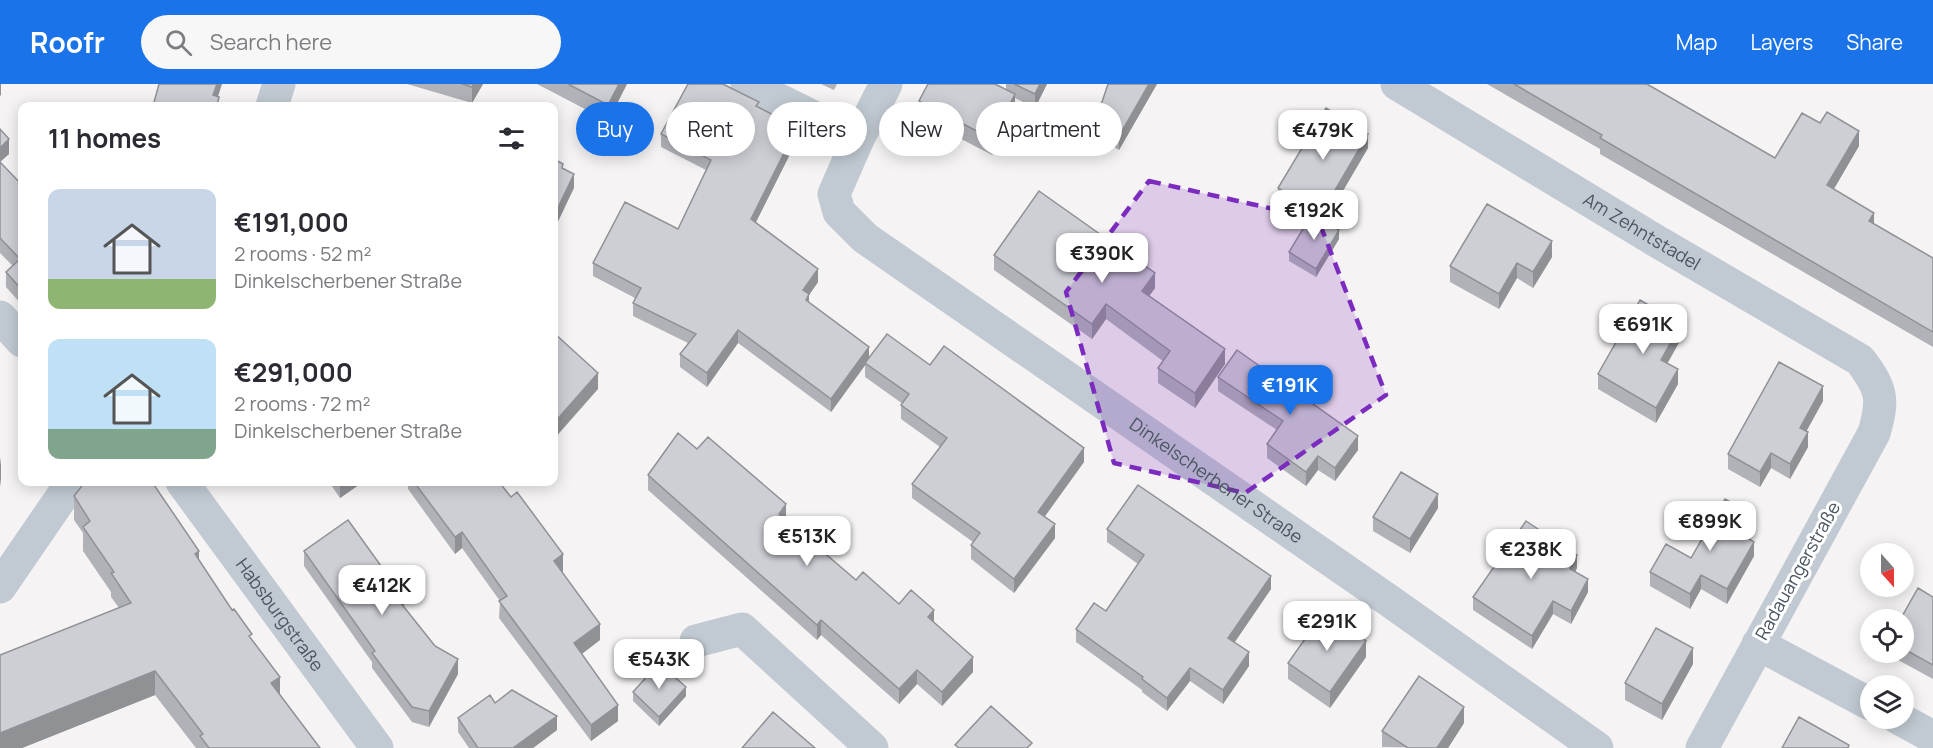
<!DOCTYPE html>
<html lang="en">
<head>
<meta charset="utf-8">
<style>
	:root { --surface:#fff; --page:#f7f7f7; --text:#2b2b33; --muted:#7c7c81; --accent:#1a73e8 }
	body { margin:0; font-family:Manrope,sans-serif; background:var(--page); color:var(--text); height:100vh; display:flex; flex-direction:column; font-size:22px; white-space:nowrap }
	* { box-sizing:border-box; margin:0 }
	p { font-size:20px; color:var(--muted) }
	.icon { flex:none; width:33px; height:33px; fill:none; stroke:currentColor; stroke-width:2; stroke-linecap:round; stroke-linejoin:round }
	.map { position:relative; flex:1; overflow:hidden }
	.drawer { position:absolute; left:18px; top:18px; width:540px; height:384px; display:flex; flex-direction:column; background:var(--surface); border-radius:12px; box-shadow:0 3px 15px #0003 }
	.drawer>* { flex:none }
	.banner { position:absolute; left:576px; top:18px; width:570px; height:54px; display:flex; gap:12px }
	.needle { width:39px; rotate:159deg }
	.controls { position:absolute; left:1860px; top:459px; display:grid; gap:12px }
	.controls a { display:grid; place-items:center; width:54px; height:54px; border-radius:50%; background:var(--surface); box-shadow:0 3px 15px #0003; font-size:30px }
	.price { position:absolute; translate:-50% -51px; padding:0 14px; border-radius:12px; background:#fff; color:#222; font-size:20px; line-height:39px; filter:drop-shadow(0 2px 3px #0008) }
	.price::after { content:''; position:absolute; left:50%; top:36px; width:18px; height:14px; margin-left:-9px; background:inherit; clip-path:polygon(0 0,100% 0,50% 100%) }
	.price.selected { background:var(--accent); color:#fff }
	ul { padding:0; list-style:none }
	li { display:flex; align-items:center; gap:18px; height:150px; padding:0 30px }
	li span { display:grid; place-items:center; flex:none; width:168px; height:120px; border-radius:12px; color:#555 }
	li>.icon { margin-inline-start:auto }
	span .icon { width:72px; height:72px; fill:#fffc; stroke-width:1 }
	li b { font-size:26px }
	h2 { display:flex; justify-content:space-between; align-items:center; height:72px; padding:0 30px; font-size:26px }
	.pill { padding:0 21px; border-radius:27px; background:var(--surface); box-shadow:0 3px 15px #0003; font-size:21px; line-height:54px }
	.pill.selected { background:var(--accent); color:#fff }
	header { display:flex; align-items:center; gap:36px; box-sizing:border-box; height:84px; padding:0 30px; background:var(--accent); color:#fff }
	header strong { font-size:28px }
	nav { display:flex; gap:33px; margin-inline-start:auto; font-size:21px }
	.search { width:420px; height:54px; background:var(--page); display:flex; align-items:center; gap:15px; box-sizing:border-box; padding:0 21px; border-radius:33px; color:var(--muted); font-size:22px }
	.map>svg:first-child { display:block }
	.lines { fill:none; stroke-linecap:round; stroke-linejoin:round }
	.minor { stroke:#c1cad2; stroke-width:33 }
	.wall { fill:#b0b2b7 }
	.shaded-wall { fill:#909195 }
	.building { fill:#cdcfd5; stroke:#909195; stroke-width:1.5 }
	.marked { fill:#7b2cbf; fill-opacity:0.2; stroke:#7b2cbf; stroke-width:4.5; stroke-dasharray:12 8; stroke-linejoin:round }
	.labels { text-anchor:middle; stroke-width:6; stroke-linejoin:round; paint-order:stroke }
	.street-label { font-size:18px; fill:#4a5661; stroke:#fff }
</style>
</head>
<body>
<header>
<strong>Roofr</strong>
<div class="search"><svg class="icon" aria-label="search" viewBox="0 0 24 24"><circle cx="10" cy="10" r="6"/><path d="M15 15l6 6"/></svg>Search here</div>
<nav><a>Map</a><a>Layers</a><a>Share</a></nav>
</header>
<div class="map">
<svg width="1933" height="664" viewBox="0 0 1933 664">
	<rect width="100%" height="100%" fill="#f5f3f3"/>
	<g class="lines">
		<g class="minor">
			<path d="M747 0 858 55"/>
			<path id="s1" d="M886 0 858 55 834 110 839 128 865 154 1391 518 1597 664"/>
			<path id="s2" d="M1397 0 1653 155 1860 276C1882 305 1884 315 1874 349L1702 664"/>
			<path d="M272 22 279 0"/>
			<path d="M0 233 22 257"/>
			<path id="s3" d="M182 398 377 664"/>
			<path d="M0 503 72 398"/>
			<path d="M696 557 742 545 872 664"/>
			<path d="M1758 560 1870 620"/>
			<path d="M1898 634 1933 653"/>
		</g>
	</g>
	<path class="wall" d="M407 0H483L472 19Z
		M537 0H627L608 37Z
		M821 0H837L834 6Z
		M1006 0H1047L1035 24 1015 14V27L992 71 919 33V17L1006 6Z
		M1157 0 1119 66 1090 49V36L1102 18Z
		M1487 0H1647L1775 74 1859 62 1833 105 1874 140 1933 174V263L1600 70V65Z
		M759 24 797 56 756 138 818 198 809 211V218L869 275 930 281 1084 378 1044 433 1055 454 1014 509 971 475V461L973 458 912 414V400L940 363 901 335V321L903 320 865 293V281L831 328 738 259 707 303 680 283V270L688 259 633 232V219L635 214 593 192V179L678 145 706 86 661 63V50Z
		M0 45 9 70 0 78 22 101V221L6 203V188L13 182 0 169Z
		M1368 64 1325 138 1339 155 1316 193 1289 177V168L1308 136 1278 119V104Z
		M994 171 1155 204 1149 212 1225 280 1195 324 1158 299V284L1163 277 1106 235 1092 255 994 186Z
		M1552 173 1533 204 1517 194 1499 225 1450 198V182Z
		M1681 255 1667 279 1678 300 1656 339 1598 305V290Z
		M1218 293 1358 366 1335 397 1318 386 1306 402 1267 374V360L1277 346 1218 307Z
		M1823 317 1806 347 1808 363 1790 395 1771 384 1760 403 1728 385V370Z
		M697 365 786 435V436L856 496 934 538 973 588 942 622 917 600 899 620 821 551 817 556 648 406V391Z
		M329 398H363L340 414Z
		M408 398H499L563 487 562 488 600 556 581 570 618 637 591 657 499 534 500 517 462 464 455 470 408 405Z
		M74 412 199 476 252 557 280 610 320 664H196L155 611 22 664H0L119 524 111 513V508L83 467V449L74 436Z
		M1438 424 1410 469 1373 447V433Z
		M1107 445 1271 505 1234 559 1249 582 1223 620 1190 597 1167 627 1142 608V606L1076 558V545L1106 527 1138 480 1107 458Z
		M1755 446 1750 455 1754 472 1727 520 1701 505 1690 525 1650 502V488L1691 474Z
		M304 467 404 524 458 590 429 643 412 638 372 584V578L304 482Z
		M1577 484 1575 488 1588 508 1571 540 1553 530 1532 565 1473 526V513Z
		M1933 513V595L1889 571V568H1904V536Z
		M1366 573 1330 624 1288 595V579Z
		M1693 580 1662 636 1625 616V599Z
		M633 608 686 612 659 642 633 617Z
		M495 619 557 646 533 664H469L458 648V634Z
		M1464 639 1448 664 1382 663V647Z"/>
	<path class="shaded-wall" d="M0 0H1V11L0 12Z
		M217 0H222L215 22 213 11Z
		M474 0H483L472 19V3Z
		M619 0H627L608 37V21Z
		M1040 0H1047L1035 24V10Z
		M1149 0H1157L1119 66V52Z
		M1015 10V27L992 71V55Z
		M797 43V56L751 148V135Z
		M1859 47V62L1827 117V101Z
		M1368 50V64L1321 144V130Z
		M9 55V70L0 78V64Z
		M574 90V104L554 146V132Z
		M1874 129V144L1869 137Z
		M1339 146V155L1316 193V185Z
		M1552 157V173L1533 204V188Z
		M1517 179V194L1499 225V210Z
		M818 185V198L809 211V223L803 206Z
		M1155 189V204L1142 222V207Z
		M1106 220V235L1092 255V240Z
		M1681 240V255L1661 291V276Z
		M738 246V259L707 303V289Z
		M869 263V276L831 328V315Z
		M1225 265V280L1195 324V309Z
		M1678 285V300L1656 339V324Z
		M598 289V305L554 355V339Z
		M1823 302V317L1800 359V344Z
		M1808 348V363L1790 395V380Z
		M1358 352V366L1335 397V384Z
		M1084 364V378L1038 442V428Z
		M1771 369V384L1760 403V388Z
		M1318 372V386L1306 402V388Z
		M1 373V395L0 403V381Z
		M340 398H363L340 414Z
		M1438 410V424L1410 469V455Z
		M786 420V435L779 445V430Z
		M1755 432V446L1744 466V452Z
		M1055 440V454L1014 509V495Z
		M462 448V464L455 470V453Z
		M1754 458V472L1727 520V505Z
		M199 467V491L195 470Z
		M563 470V487L554 494V477Z
		M1577 471V484L1570 498V485Z
		M1701 491V505L1690 525V510Z
		M1271 492V505L1228 568V554Z
		M1588 495V508L1571 540V527Z
		M404 514V530L400 518Z
		M1553 517V530L1532 565V552Z
		M934 526V541L928 533Z
		M821 536V551L817 556V541Z
		M600 540V556L574 576V559Z
		M1366 557V573L1330 624V608Z
		M1693 564V580L1662 636V620Z
		M1249 568V582L1223 620V606Z
		M973 573V588L942 622V608Z
		M458 575V590L429 643V627Z
		M1190 584V597L1167 627V614Z
		M917 586V600L899 620V605Z
		M155 587V611L22 664H0V649Z
		M280 593V617L271 599Z
		M686 603V612L659 642V633Z
		M618 621V637L591 657V641Z
		M1464 623V639L1448 664H1437Z
		M557 632V646L533 664H513Z"/>
	<path class="building" d="M159 0H217L213 11 219 13 217 22H153Z
		M462 0H474L472 3Z
		M568 0H619L608 21Z
		M688 0H723L759 18 756 22 797 43 751 135 818 185 803 206 809 210 806 216 869 263 831 315 738 246 707 289 680 270 696 250 633 219 641 204 593 179 625 118 678 145 711 76 661 50Z
		M928 0H995L1015 10 992 55 919 17Z
		M1014 0H1040L1035 10Z
		M1108 0H1149L1119 52 1090 36 1102 18Z
		M1514 0H1647L1775 74 1802 29 1820 39 1827 28 1859 47 1827 101 1874 129 1869 137 1933 174V248L1600 54 1602 51Z
		M313 20 329 22H313Z
		M1326 24 1368 50 1321 130 1278 104Z
		M0 45 9 55 0 64Z
		M554 75 563 80 562 84 574 90 554 132Z
		M0 78 22 101V206L6 188 20 175 0 154Z
		M1039 107 1155 189 1142 207 1225 265 1195 309 1158 284 1170 267 1106 220 1092 240 994 171Z
		M1487 120 1552 157 1533 188 1517 179 1499 210 1450 182Z
		M1312 130 1339 146 1316 185 1289 168Z
		M1640 216 1681 240 1661 276 1678 285 1656 324 1598 290Z
		M554 249 598 289 554 339Z
		M887 250 930 281 944 262 1084 364 1038 428 1055 440 1014 495 971 461 980 449 912 400 947 354 901 321 909 310 865 279Z
		M1237 266 1358 352 1335 384 1318 372 1306 388 1267 360 1283 337 1218 293Z
		M1779 278 1823 302 1800 344 1808 348 1790 380 1771 369 1760 388 1728 370Z
		M678 349 697 365 708 353 786 420 779 430 856 496 863 488 899 520 911 506 934 526 928 533 973 573 942 608 917 586 899 605 821 536 817 541 648 391Z
		M1401 388 1438 410 1410 455 1373 433Z
		M85 398H152L199 467 195 470 232 526 234 525 252 550 249 552 280 593 271 599 320 664H209L200 652 203 650 155 587 0 649V571L131 519 111 489 114 488 83 443 90 437 74 412Z
		M414 398H499L511 413 517 408 563 470 554 477 600 540 574 559 618 621 591 641 499 517 507 512 462 448 455 453Z
		M1138 401 1271 492 1228 554 1249 568 1223 606 1190 584 1167 614 1142 595 1143 593 1076 545 1094 519 1106 527 1144 471 1107 445Z
		M1725 415 1755 432 1744 452 1754 458 1727 505 1701 491 1690 510 1650 488 1666 460 1691 474Z
		M348 436 404 514 400 518 435 562 458 575 429 627 412 623 372 569 375 567 304 467Z
		M1526 437 1577 471 1570 485 1588 495 1571 527 1553 517 1532 552 1473 513Z
		M1918 504 1933 513V581L1904 565V536H1900Z
		M1324 528 1366 557 1330 608 1288 579Z
		M1656 544 1693 564 1662 620 1625 599Z
		M659 579 686 603 659 633 633 608Z
		M1419 592 1464 623 1437 664H1408L1382 647Z
		M512 606 557 632 513 664H478L458 634 490 611 495 619Z
		M991 622 1032 659 1027 664H959L955 661Z
		M773 628 815 664H742Z
		M1799 633 1849 661 1848 664H1782Z"/>
	<path class="marked" d="M1149 97 1318 135 1386 311 1245 409 1114 379 1066 208Z"/>
	<g class="labels">
		<g class="street-label">
			<text dy="6" stroke="none"><textPath href="#s2" startOffset="286">Am Zehntstadel</textPath></text>
			<text dy="6" stroke="none"><textPath href="#s1" startOffset="604">Dinkelscherbener Straße</textPath></text>
			<text transform="translate(1798 487) rotate(-61)" y="6">Radauangerstraße</text>
			<text dy="6" stroke="none"><textPath href="#s3" startOffset="165">Habsburgstraße</textPath></text>
		</g>
	</g>
</svg>
<div class="controls">
<a><svg class="needle" viewBox="-14 -14 28 28"><path d="M0-13l5 13h-10z" fill="#e53935"/><path d="M0 13l5-13h-10z" fill="#7c7c81"/></svg></a>
<a><svg class="icon" aria-label="locate" viewBox="0 0 24 24"><circle cx="12" cy="12" r="6"/><path d="M12 2v4M12 18v4M2 12h4M18 12h4"/></svg></a>
<a><svg class="icon" aria-label="layers" viewBox="0 0 24 24"><path d="M12 4l9 5-9 5-9-5zM3 14l9 5 9-5"/></svg></a>
</div>
<b class="price" style="left:1323px;top:77px">€479K</b>
<b class="price" style="left:1314px;top:157px">€192K</b>
<b class="price" style="left:1102px;top:200px">€390K</b>
<b class="price" style="left:1643px;top:271px">€691K</b>
<b class="price selected" style="left:1290px;top:332px">€191K</b>
<b class="price" style="left:1710px;top:468px">€899K</b>
<b class="price" style="left:807px;top:483px">€513K</b>
<b class="price" style="left:1531px;top:496px">€238K</b>
<b class="price" style="left:382px;top:532px">€412K</b>
<b class="price" style="left:1327px;top:568px">€291K</b>
<b class="price" style="left:659px;top:606px">€543K</b>
<div class="banner">
<a class="pill selected">Buy</a>
<a class="pill">Rent</a>
<a class="pill">Filters</a>
<a class="pill">New</a>
<a class="pill">Apartment</a>
</div>
<section class="drawer">
<h2>11 homes<svg class="icon" aria-label="filters" viewBox="0 0 24 24"><path d="M4 7h16M4 17h16"/><circle cx="9" cy="7" r="2"/><circle cx="15" cy="17" r="2"/></svg></h2>
<ul>
<li><span style="background:linear-gradient(#c9d6e8 75%,#8fb573 0)"><svg class="icon" aria-label="home" viewBox="0 0 24 24"><path d="M3 11l9-7 9 7M6 9v11h12V9"/></svg></span><div><b>€191,000</b><p>2 rooms · 52 m²</p><p>Dinkelscherbener Straße</p></div></li>
<li><span style="background:linear-gradient(#bfe0f5 75%,#7fa58c 0)"><svg class="icon" aria-label="home" viewBox="0 0 24 24"><path d="M3 11l9-7 9 7M6 9v11h12V9"/></svg></span><div><b>€291,000</b><p>2 rooms · 72 m²</p><p>Dinkelscherbener Straße</p></div></li>
</ul>
</section>
</div>
</body>
</html>
